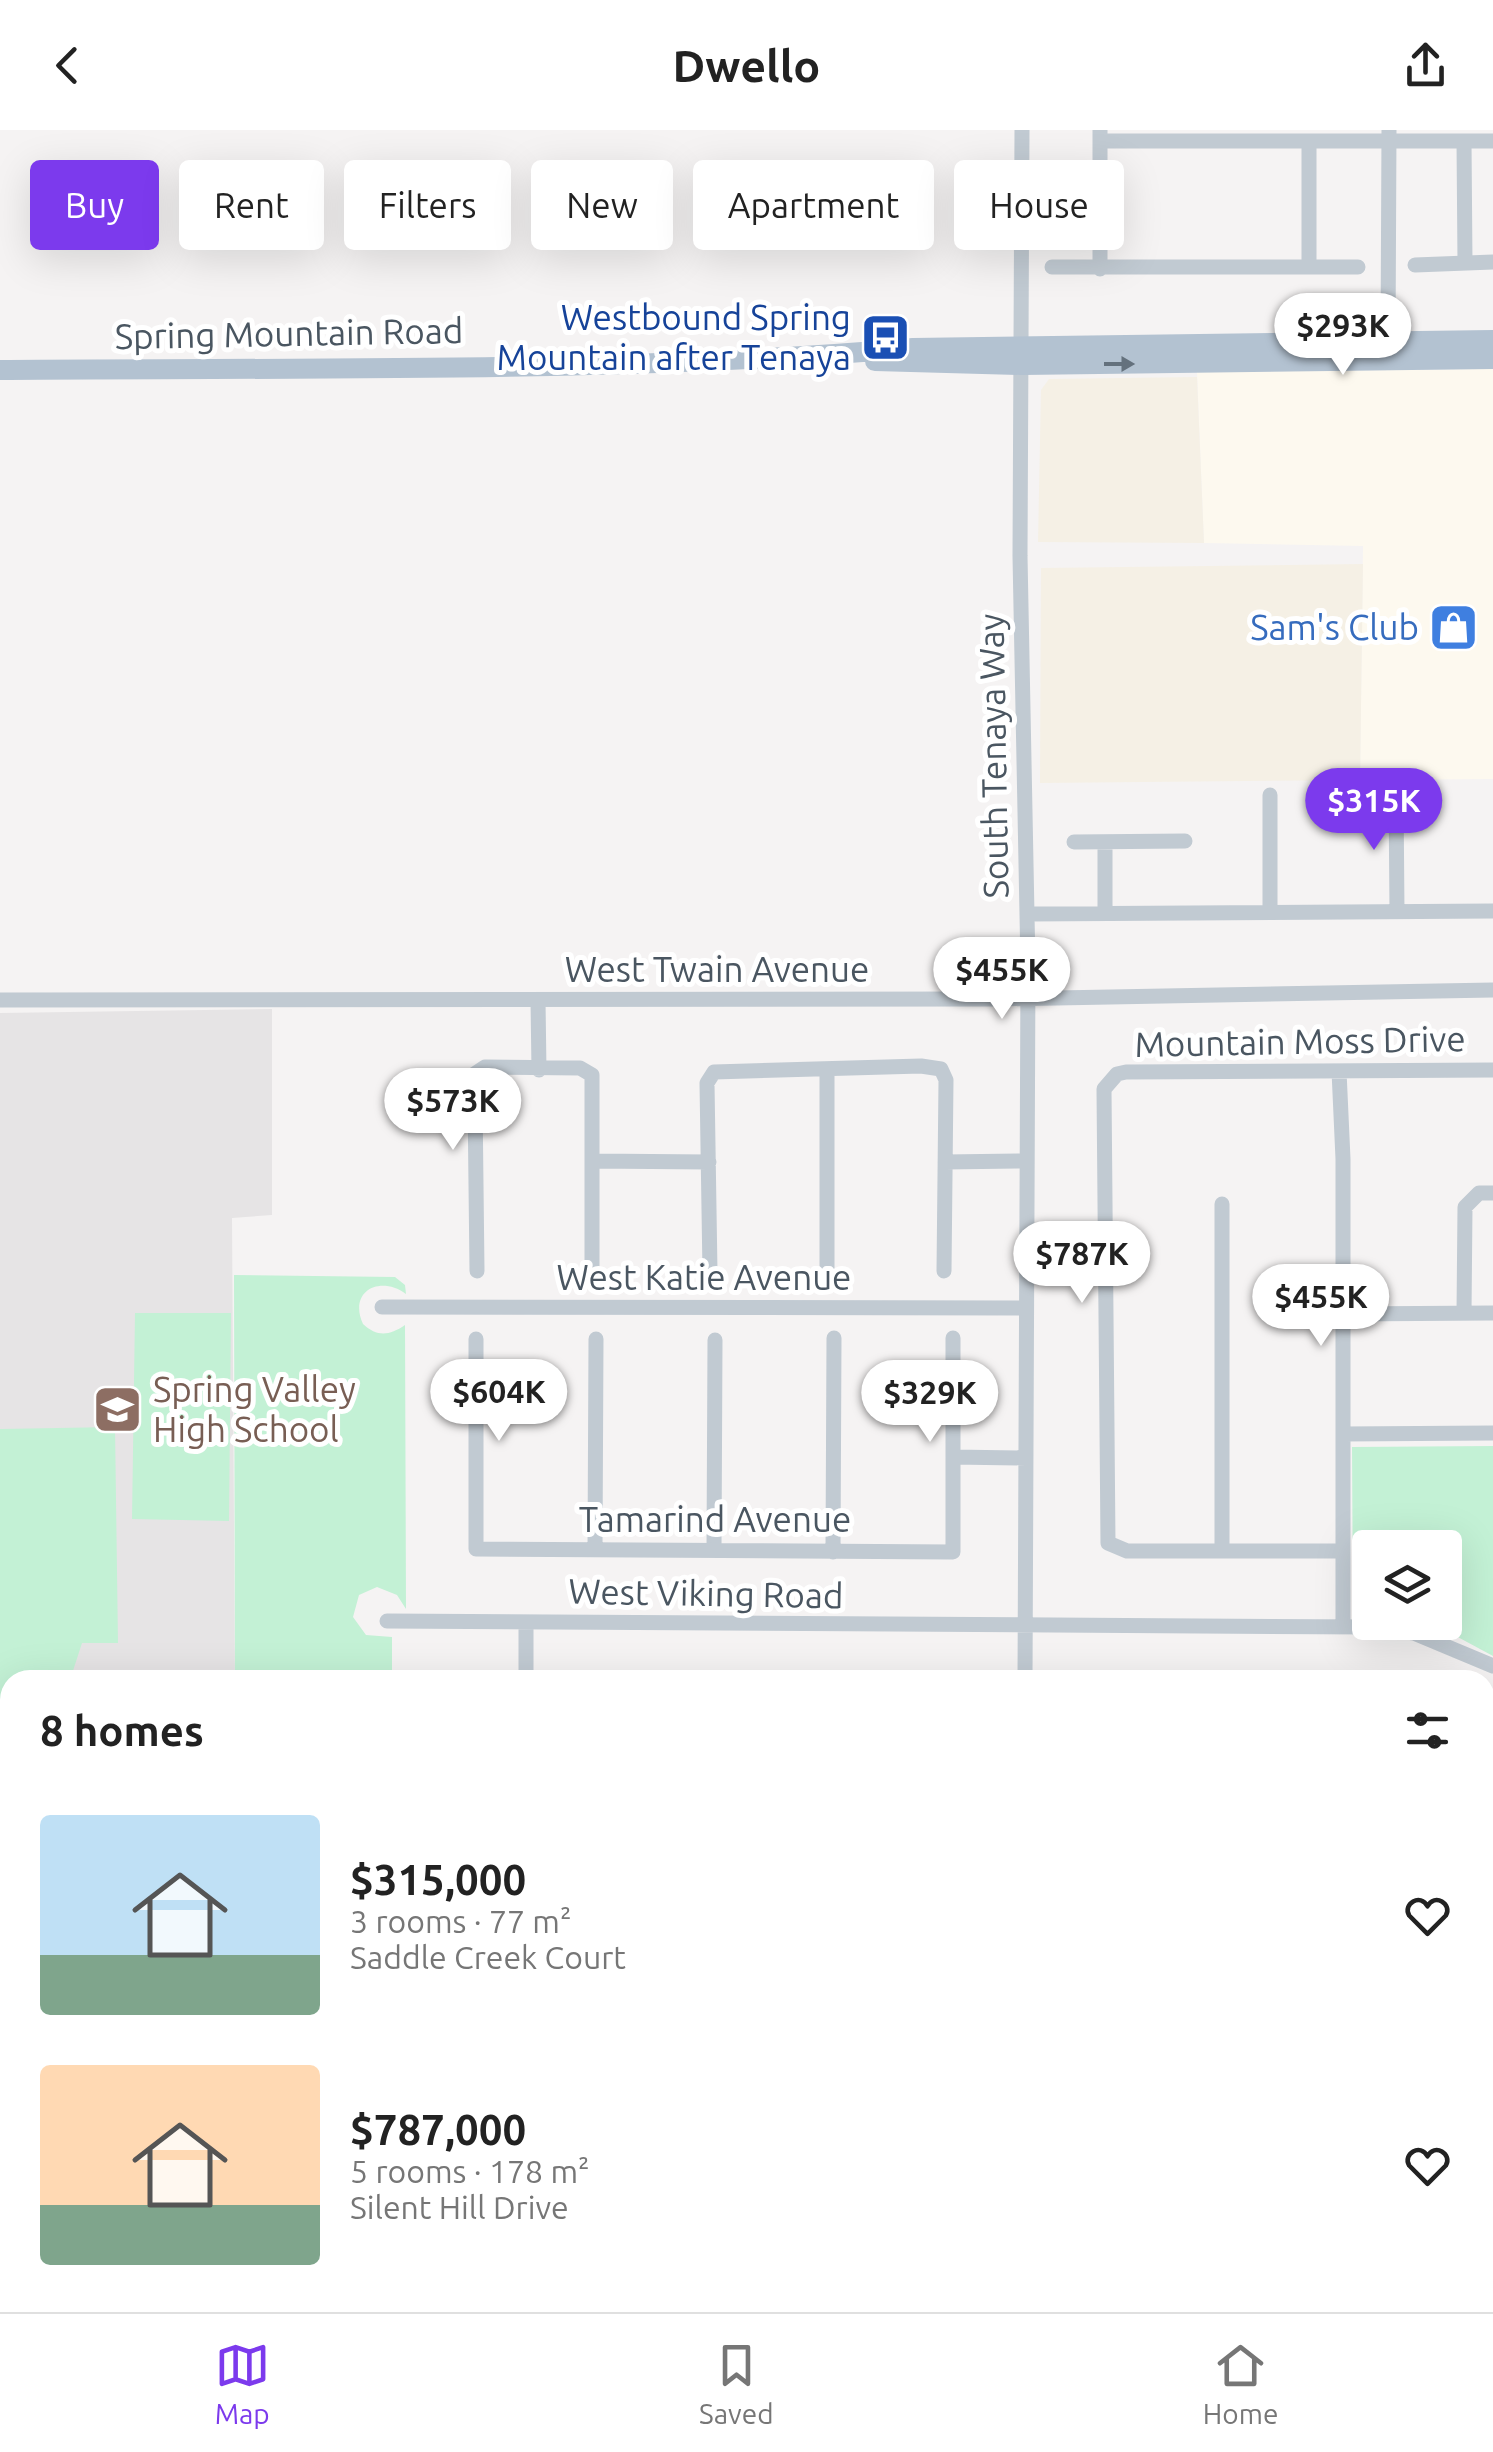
<!DOCTYPE html>
<html lang="en">
<head>
<meta charset="utf-8">
<style>
	:root { --surface:#fff; --page:#f6f6f6; --text:#222; --muted:#767676; --line:#e0e0e0; --accent:#7c3aed }
	body { margin:0; font-family:Ubuntu,sans-serif; background:var(--page); color:var(--text); height:100vh; display:flex; flex-direction:column; font-size:38px; white-space:nowrap }
	* { box-sizing:border-box; margin:0 }
	p { font-size:32px; color:var(--muted) }
	.icon { flex:none; width:55px; height:55px; fill:none; stroke:currentColor; stroke-width:2; stroke-linecap:round; stroke-linejoin:round }
	.map { position:relative; flex:1; overflow:hidden }
	.side { position:absolute; left:0px; top:1540px; width:1495px; height:642px; display:flex; flex-direction:column; background:var(--surface); border-radius:30px 30px 0 0; box-shadow:0 10px 40px #0002 }
	.side>* { flex:none }
	.hud { position:absolute; left:30px; top:30px; width:1435px; height:90px; display:flex; gap:20px }
	.tools { position:absolute; left:1352px; top:1400px; display:grid; gap:20px }
	.tools a { display:grid; place-items:center; width:110px; height:110px; border-radius:10px; background:var(--surface); box-shadow:0 10px 40px #0002; font-size:50px }
	.price { position:absolute; translate:-50% -85px; padding:0 22px; border-radius:35px; background:#fff; color:#222; font-size:32px; line-height:65px; filter:drop-shadow(0 2px 5px #0008) }
	.price::after { content:''; position:absolute; left:50%; top:60px; width:30px; height:22px; margin-left:-15px; background:inherit; clip-path:polygon(0 0,100% 0,50% 100%) }
	.price.on { background:var(--accent); color:#fff }
	ul { padding:0; list-style:none }
	li { display:flex; align-items:center; gap:30px; height:250px; padding:0 40px }
	li span { display:grid; place-items:center; flex:none; width:280px; height:200px; border-radius:10px; color:#555 }
	li>.icon { margin-inline-start:auto }
	span .icon { width:120px; height:120px; fill:#fffc; stroke-width:1 }
	li b { font-size:42px }
	h2 { display:flex; justify-content:space-between; align-items:center; height:120px; padding:0 40px; font-size:42px }
	.chip { padding:0 35px; border-radius:10px; background:var(--surface); box-shadow:0 10px 40px #0002; font-size:35px; line-height:90px }
	.chip.on { background:var(--accent); color:#fff }
	header { display:flex; justify-content:space-between; align-items:center; height:130px; padding:0 40px; background:var(--surface); font-size:45px; font-weight:700 }
	.menu { display:flex; justify-content:space-around; align-items:center; height:140px; border-top:2px solid var(--line); background:var(--surface); font-size:28px; color:var(--muted) }
	.menu a { display:grid; justify-items:center; gap:5px }
	.menu .on { color:var(--accent) }
	.map>svg:first-child { display:block }
	.commercial { fill:#fdf9ef }
	.education { fill:#e6e4e5 }
	.green { fill:#c3f1d5 }
	.sand { fill:#f5f0e5 }
	.lines { fill:none; stroke-linecap:round; stroke-linejoin:round }
	.minor { stroke:#c1cad2; stroke-width:15 }
	.major { stroke:#b3c2d1; stroke-width:20 }
	.oneway { fill:#64717d }
	.labels { text-anchor:middle; stroke-width:10; stroke-linejoin:round; paint-order:stroke }
	.transit-label { font-size:35px; fill:#164399; stroke:#fff; text-anchor:end }
	.street-label { font-size:35px; fill:#4a5661; stroke:#fff }
	.shop-label { font-size:35px; fill:#366cbe; stroke:#fff; text-anchor:end }
	.education-label { font-size:35px; fill:#785e54; stroke:#fff; text-anchor:start }
</style>
</head>
<body>
<header><svg class="icon" aria-label="back" viewBox="0 0 24 24"><path d="M15 5l-7 7 7 7"/></svg>Dwello<svg class="icon" aria-label="share" viewBox="0 0 24 24"><path d="M12 15V3M7 8l5-5 5 5M5 13v7h14v-7"/></svg></header>
<div class="map">
<svg width="1493" height="2182" viewBox="0 0 1493 2182">
	<rect width="100%" height="100%" fill="#f5f3f3"/>
	<path class="commercial" d="M1493 239V649L1360 650 1363 416 1204 413 1197 242Z"/>
	<path class="education" d="M272 879V1085L232 1088 235 1550H10V1785L0 1787V883Z"/>
	<path class="green" d="M234 1145 395 1147 405 1155 406 1164C380 1145 348 1161 363 1194 377 1207 389 1206 405 1195L406 1479 397 1465 377 1457 359 1465 353 1487 366 1505 392 1507V1550H235Z
		M135 1183H231L229 1391 132 1389Z
		M115 1297 118 1513H82L70 1550H10V1581L0 1580V1299Z
		M1493 1316V1526L1454 1505 1409 1493 1445 1492V1418H1370V1486L1353 1484 1352 1317Z
		M0 1606 10 1607V1768L0 1770Z
		M10 1785V2092H0V1787Z"/>
	<path class="sand" d="M1197 247 1204 413 1038 412 1041 260 1049 249Z
		M1363 434 1360 650 1040 653 1041 438Z"/>
	<g class="lines">
		<path class="minor" d="M1022 0 1020 426 1028 836 1025 1550
			M1100 11H1493
			M1309 11V136
			M1464 11 1465 133
			M1415 135 1493 132
			M1052 137H1358
			M1100 139V0
			M1388 213 1389 0
			M1270 665V782
			M1396 665 1397 782
			M1074 712 1185 711
			M1105 712V782
			M1028 784 1493 781
			M0 870 997 869 1493 860
			M538 870 539 940
			M1339 941 1343 1029V1497
			M593 1031 709 1032
			M945 1032 1025 1031
			M477 1141 475 969 473 945 485 937 580 938 592 945V1140
			M827 1141V939
			M710 1142 707 953 714 942 921 936 941 939 946 950 944 1141
			M382 1177 1026 1178
			M1464 1183 1465 1077 1479 1063H1493
			M1343 1184 1493 1183
			M476 1209V1419L953 1422V1208
			M1343 1304 1493 1303
			M953 1327 1026 1328
			M595 1419 596 1209
			M714 1420 715 1210
			M1222 1421V1074
			M1343 1421H1127L1108 1413 1104 959 1117 944 1126 942 1493 940
			M833 1422 834 1208
			M387 1491 1369 1497 1414 1503 1493 1536
			M526 1550V1492
			M1485 1625 1493 1633
			M1485 1795 1493 1805
			M1485 1925H1493
			M1485 2045H1493
			M1027 2172V2182
			M317 2182V2172
			M1427 2182V2172"/>
		<path class="major" d="M875 231 1022 235 1493 229
			M0 240C304 237 611 244 913 218L1493 210
			M0 2104 10 2105
			M1485 2126H1493
			M0 2130H10
			M1485 2148H1493"/>
	</g>
	<defs><path id="oneway-solid" d="M-6-.8H1V-3.2L6.5 0L1 3.2V.8H-6Z" transform="scale(2.5)"/></defs>
	<use class="oneway" href="#oneway-solid" transform="translate(1119 234)"/>
	<defs>
		<symbol id="bus-square" viewBox="-11 -11 22 22"><rect x="-9" y="-9" width="18" height="18" rx="4" fill="#1a4fb4" stroke="#fff"/><path d="M-5-6H5V4H4V6H2V4H-2V6H-4V4H-5ZM-3.5-4V0h7V-4ZM-3.5 1.2v1.5H-2V1.2ZM2 1.2v1.5H3.5V1.2Z" fill="#fff"/></symbol>
		<symbol id="shop-square" viewBox="-11 -11 22 22"><rect x="-9" y="-9" width="18" height="18" rx="4" fill="#3f7fe0" stroke="#fff"/><path d="M-5-2.5h2.3a2.7 3.5 0 0 1 5.4 0H5L5.5 6h-11ZM-1.5-2.5h3a1.5 2.3 0 0 0-3 0Z" fill="#fff"/></symbol>
		<symbol id="school-square" viewBox="-11 -11 22 22"><rect x="-9" y="-9" width="18" height="18" rx="4" fill="#8d6e63" stroke="#fff"/><path d="M0-5L7-2L0 1L-7-2ZM-4 1L0 2.5L4 1V4Q0 6-4 4Z" fill="#fff"/></symbol>
	</defs>
	<g fill-rule="evenodd">
		<use href="#bus-square" x="858" y="180" width="55" height="55"/>
		<use href="#shop-square" x="1426" y="470" width="55" height="55"/>
		<use href="#school-square" x="90" y="1252" width="55" height="55"/>
	</g>
	<g class="labels">
		<g class="transit-label">
			<text x="851" y="200">Westbound Spring<tspan x="851" dy="40">Mountain after Tenaya</tspan></text>
		</g>
		<g class="street-label">
			<text transform="translate(289 204) rotate(-1)" y="12">Spring Mountain Road</text>
			<text transform="translate(994 626) rotate(-91)" y="12">South Tenaya Way</text>
			<text x="717" y="852">West Twain Avenue</text>
			<text transform="translate(1300 912) rotate(-1)" y="12">Mountain Moss Drive</text>
			<text x="704" y="1160">West Katie Avenue</text>
			<text x="715" y="1402">Tamarind Avenue</text>
			<text transform="translate(706 1464) rotate(1)" y="12">West Viking Road</text>
		</g>
		<g class="shop-label">
			<text x="1419" y="510">Sam's Club</text>
		</g>
		<g class="education-label">
			<text x="153" y="1272">Spring Valley<tspan x="153" dy="40">High School</tspan></text>
		</g>
	</g>
</svg>
<div class="tools">
<a><svg class="icon" aria-label="layers" viewBox="0 0 24 24"><path d="M12 4l9 5-9 5-9-5zM3 14l9 5 9-5"/></svg></a>
</div>
<b class="price" style="left:1343px;top:248px">$293K</b>
<b class="price on" style="left:1374px;top:723px">$315K</b>
<b class="price" style="left:1002px;top:892px">$455K</b>
<b class="price" style="left:453px;top:1023px">$573K</b>
<b class="price" style="left:1082px;top:1176px">$787K</b>
<b class="price" style="left:1321px;top:1219px">$455K</b>
<b class="price" style="left:499px;top:1314px">$604K</b>
<b class="price" style="left:930px;top:1315px">$329K</b>
<div class="hud">
<a class="chip on">Buy</a>
<a class="chip">Rent</a>
<a class="chip">Filters</a>
<a class="chip">New</a>
<a class="chip">Apartment</a>
<a class="chip">House</a>
</div>
<section class="side">
<h2>8 homes<svg class="icon" aria-label="filters" viewBox="0 0 24 24"><path d="M4 7h16M4 17h16"/><circle cx="9" cy="7" r="2"/><circle cx="15" cy="17" r="2"/></svg></h2>
<ul>
<li><span style="background:linear-gradient(#bfe0f5 70%,#7fa58c 0)"><svg class="icon" aria-label="home" viewBox="0 0 24 24"><path d="M3 11l9-7 9 7M6 9v11h12V9"/></svg></span><div><b>$315,000</b><p>3 rooms · 77 m²</p><p>Saddle Creek Court</p></div><svg class="icon" aria-label="heart" viewBox="0 0 24 24"><path d="M12 20l-8-8c-3-5 5-10 8-4 3-6 11-1 8 4z"/></svg></li>
<li><span style="background:linear-gradient(#ffd9b3 70%,#7fa58c 0)"><svg class="icon" aria-label="home" viewBox="0 0 24 24"><path d="M3 11l9-7 9 7M6 9v11h12V9"/></svg></span><div><b>$787,000</b><p>5 rooms · 178 m²</p><p>Silent Hill Drive</p></div><svg class="icon" aria-label="heart" viewBox="0 0 24 24"><path d="M12 20l-8-8c-3-5 5-10 8-4 3-6 11-1 8 4z"/></svg></li>
</ul>
</section>
</div>
<nav class="menu">
<a class="on"><svg class="icon" aria-label="map" viewBox="0 0 24 24"><path d="M3 6l6-2 6 2 6-2v14l-6 2-6-2-6 2zM9 4v14M15 6v14"/></svg>Map</a>
<a><svg class="icon" aria-label="saved" viewBox="0 0 24 24"><path d="M7 4h10v16l-5-4-5 4z"/></svg>Saved</a>
<a><svg class="icon" aria-label="home" viewBox="0 0 24 24"><path d="M3 11l9-7 9 7M6 9v11h12V9"/></svg>Home</a>
</nav>
</body>
</html>
